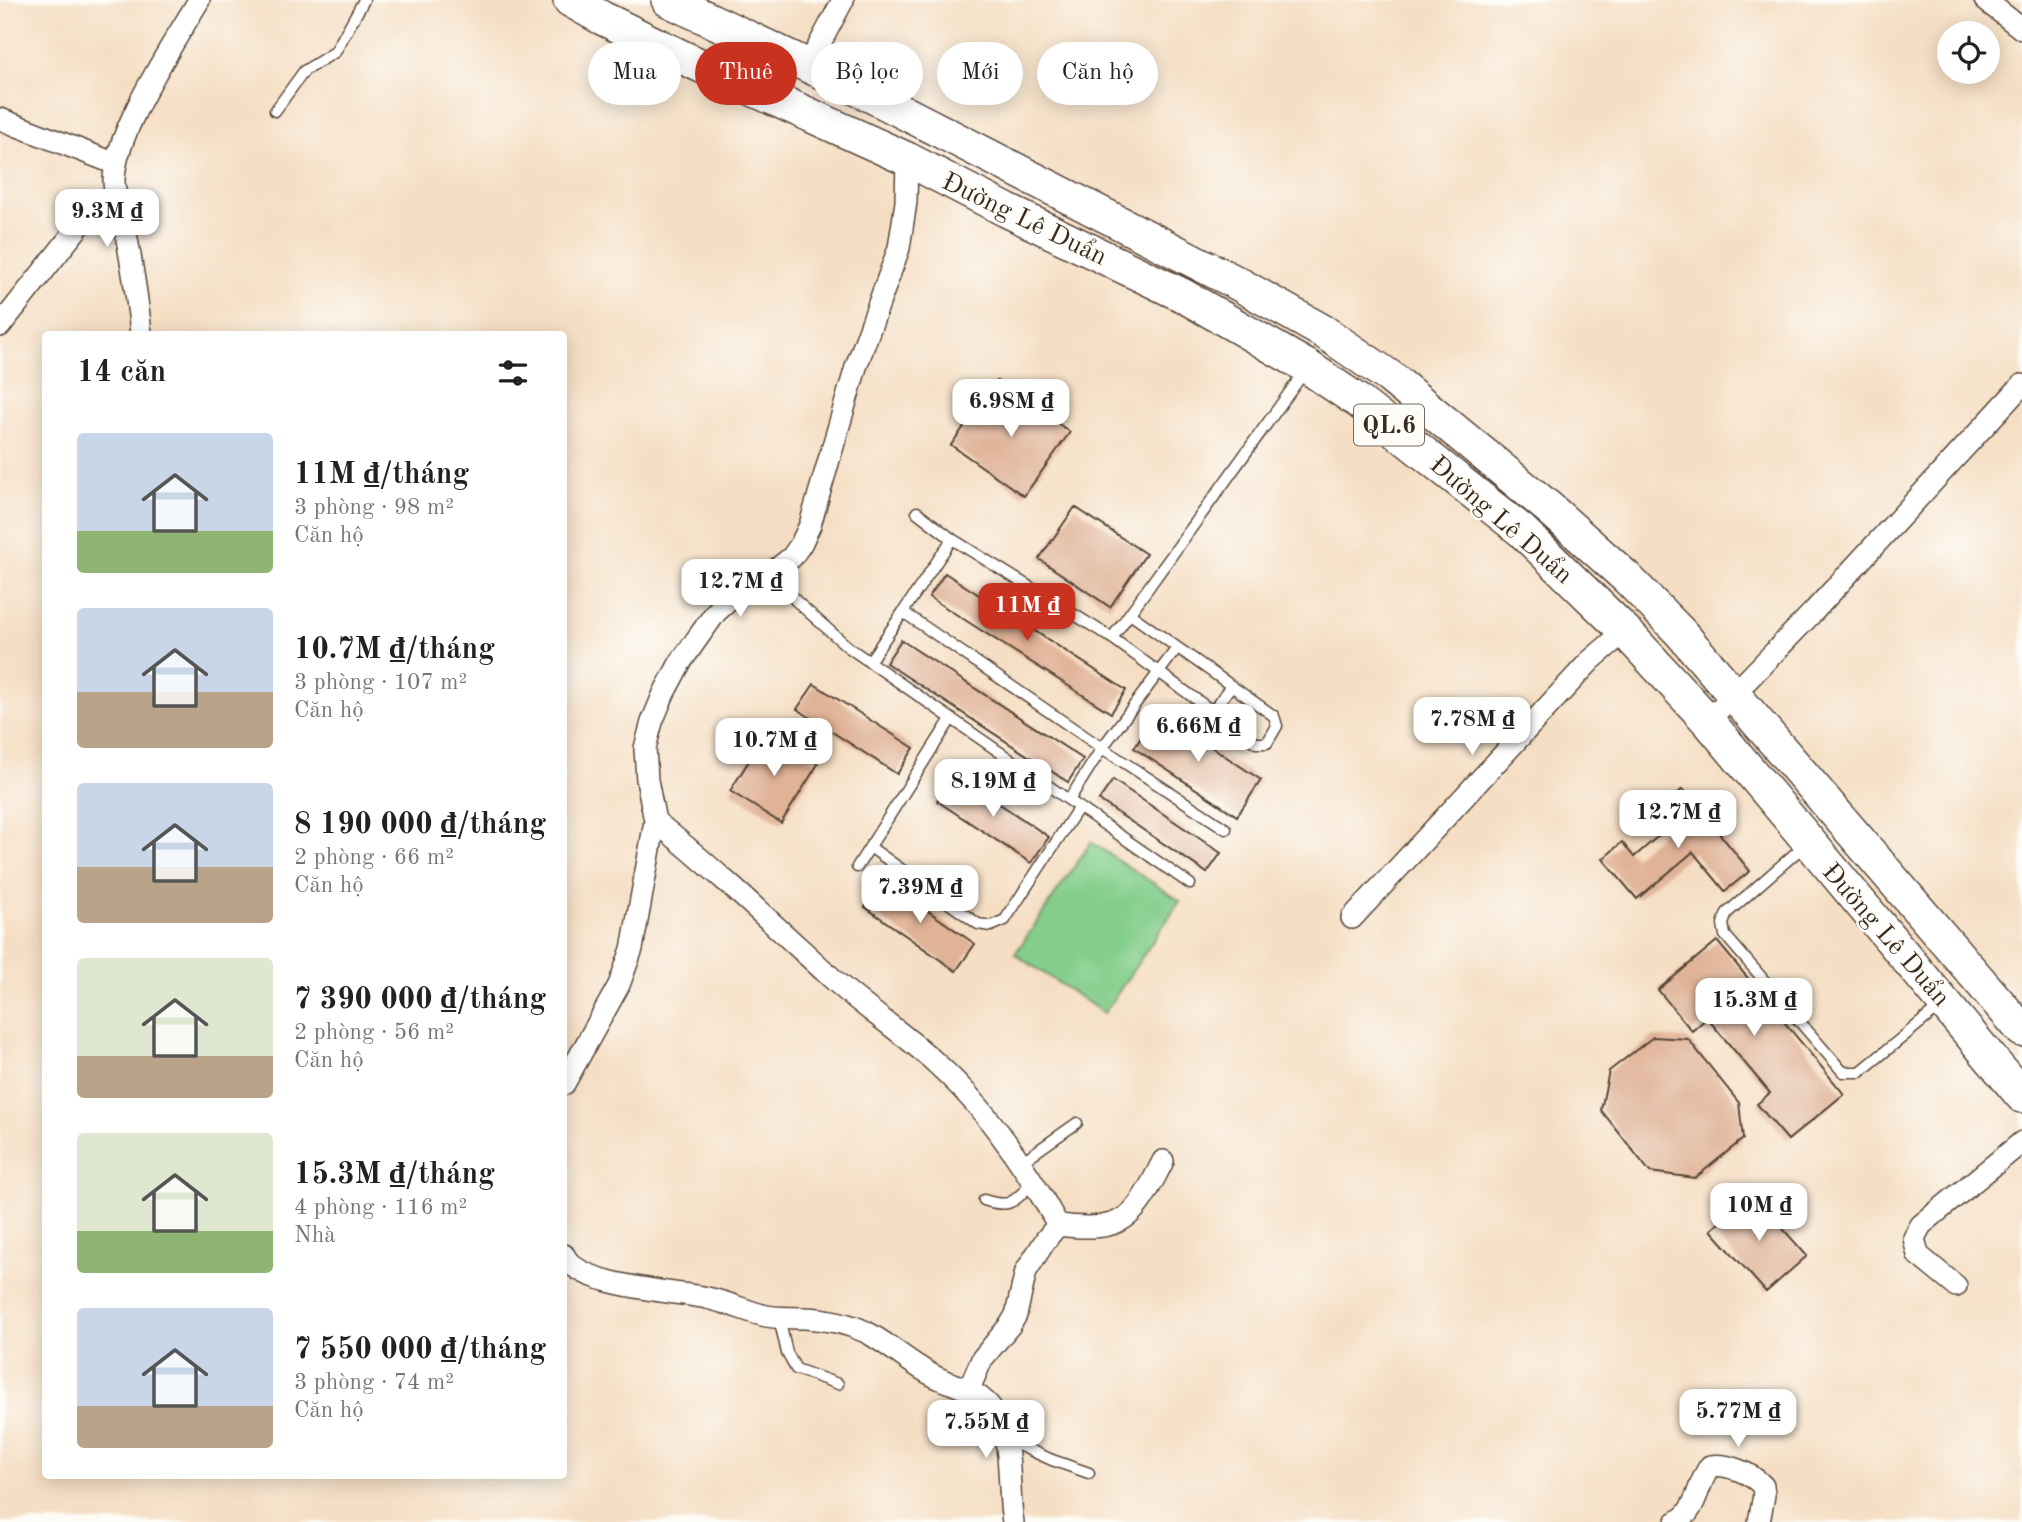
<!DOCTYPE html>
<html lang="vi">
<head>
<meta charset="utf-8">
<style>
	:root { --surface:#fff; --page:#f2f2f2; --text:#202124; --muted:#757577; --accent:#c8321e }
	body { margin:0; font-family:"Old Standard TT",serif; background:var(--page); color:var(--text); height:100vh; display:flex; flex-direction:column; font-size:26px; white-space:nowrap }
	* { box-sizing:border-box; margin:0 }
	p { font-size:23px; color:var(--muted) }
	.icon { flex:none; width:38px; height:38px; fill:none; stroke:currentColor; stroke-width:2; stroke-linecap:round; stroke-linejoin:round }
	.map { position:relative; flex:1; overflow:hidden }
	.panel { position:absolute; left:42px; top:331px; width:525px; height:1148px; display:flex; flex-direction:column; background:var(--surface); border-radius:7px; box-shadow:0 4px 18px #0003 }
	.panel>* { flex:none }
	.hud { position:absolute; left:588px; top:42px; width:665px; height:63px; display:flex; gap:14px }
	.tools { position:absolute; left:1937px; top:21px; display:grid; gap:14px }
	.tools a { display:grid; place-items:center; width:63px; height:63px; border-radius:50%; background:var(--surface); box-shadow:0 4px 18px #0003; font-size:35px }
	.price { position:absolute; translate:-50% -60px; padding:0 16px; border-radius:14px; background:#fff; color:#222; font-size:23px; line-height:46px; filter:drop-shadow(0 2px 4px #0008) }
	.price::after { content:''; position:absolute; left:50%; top:42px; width:21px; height:16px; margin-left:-10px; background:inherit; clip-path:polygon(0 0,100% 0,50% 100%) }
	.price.selected { background:var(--accent); color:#fff }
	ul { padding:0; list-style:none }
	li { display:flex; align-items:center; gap:21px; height:175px; padding:0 35px }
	li span { display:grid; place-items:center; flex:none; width:196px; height:140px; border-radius:7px; color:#555 }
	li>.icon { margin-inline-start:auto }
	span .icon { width:84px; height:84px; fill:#fffc; stroke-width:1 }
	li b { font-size:30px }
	h2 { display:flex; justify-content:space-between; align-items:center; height:84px; padding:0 35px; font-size:30px }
	.tag { padding:0 24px; border-radius:32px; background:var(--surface); box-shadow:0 4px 18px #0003; font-size:24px; line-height:63px }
	.tag.selected { background:var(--accent); color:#fff }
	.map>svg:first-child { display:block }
	.green { fill:#84ce8b; stroke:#607c54; stroke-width:2 }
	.building { fill:#e0b296 }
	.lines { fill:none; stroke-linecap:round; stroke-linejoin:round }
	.service-casing { stroke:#574537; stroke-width:13 }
	.minor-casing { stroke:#574537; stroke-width:24 }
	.primary-casing { stroke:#574537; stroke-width:36 }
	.service { stroke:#fff; stroke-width:10 }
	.minor { stroke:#fff; stroke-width:21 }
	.primary { stroke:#fff; stroke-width:33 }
	.labels { text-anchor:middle; stroke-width:5; stroke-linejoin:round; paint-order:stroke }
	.shield { fill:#fdfcf7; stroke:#75695f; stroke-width:2 }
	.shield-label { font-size:24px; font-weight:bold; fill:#3b2a1e }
	.street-label { font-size:26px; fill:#3b2a1e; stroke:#fdfcf7 }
</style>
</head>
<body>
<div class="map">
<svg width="2022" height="1522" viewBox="0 0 2022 1522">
	<rect width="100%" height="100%" fill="#fdfcf7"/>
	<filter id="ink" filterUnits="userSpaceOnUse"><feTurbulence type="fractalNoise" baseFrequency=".0143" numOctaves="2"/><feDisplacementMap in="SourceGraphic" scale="14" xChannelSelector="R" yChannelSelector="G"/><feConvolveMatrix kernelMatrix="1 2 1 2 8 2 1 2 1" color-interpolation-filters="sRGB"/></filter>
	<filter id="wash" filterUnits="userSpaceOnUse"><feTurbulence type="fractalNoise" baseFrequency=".00686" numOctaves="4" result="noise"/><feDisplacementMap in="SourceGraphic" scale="28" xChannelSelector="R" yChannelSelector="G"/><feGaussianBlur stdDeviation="1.57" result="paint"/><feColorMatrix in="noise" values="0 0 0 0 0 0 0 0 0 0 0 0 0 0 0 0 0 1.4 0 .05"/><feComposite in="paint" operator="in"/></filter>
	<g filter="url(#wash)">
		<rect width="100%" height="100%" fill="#f5dec3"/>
		<path class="green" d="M1091 842 1180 901 1104 1013 1015 954Z"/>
		<g id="blocks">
			<path class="building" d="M997 381 1070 432 1024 496 951 445Z
				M1075 507 1146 554 1110 607 1039 559Z
				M945 573 1126 690 1111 713 929 597Z
				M901 640 1083 759 1068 782 886 663Z
				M814 684 914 748 897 774 797 709Z
				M1159 712 1261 780 1237 816 1134 748Z
				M767 732 818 764 781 823 730 791Z
				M955 774 1049 837 1031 863 937 801Z
				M1113 780 1221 853 1207 873 1099 800Z
				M1683 789 1750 871 1725 891 1693 852 1637 899 1603 859 1622 842 1634 857 1671 825 1658 809Z
				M884 880 975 944 956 971 865 907Z
				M1717 941 1844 1094 1788 1140 1757 1104 1770 1093 1707 1018 1692 1031 1658 990Z
				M1653 1037 1688 1039 1739 1103 1743 1139 1695 1178 1650 1172 1601 1110 1609 1071Z
				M1752 1194 1807 1256 1766 1292 1711 1230Z"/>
		</g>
	</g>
	<g filter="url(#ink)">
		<use href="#blocks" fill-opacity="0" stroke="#574537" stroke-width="2"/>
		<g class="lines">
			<defs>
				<path id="service" d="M275 111 304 71 335 52 364 0
					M917 512 952 539 1112 638 1256 743H1267L1277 726 1274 716 1130 614
					M952 539 903 612 1102 748 1226 829
					M773 572 796 601 848 647 1190 884
					M1112 638 1305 371
					M869 662 903 612
					M1213 711 1230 687
					M1069 800 1102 748 1177 648
					M1806 844 1727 913 1723 924 1725 935 1843 1072H1860L1942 1005
					M870 847 978 924 991 926 1005 920 1079 807
					M857 867 951 719
					M1020 1163 1077 1123
					M984 1200C1012 1209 1014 1201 1033 1182
					M779 1318 787 1353 796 1369 838 1384
					M1005 1439 1052 1460 1089 1473"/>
				<path id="minor" d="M1985 0 2022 29
					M808 66 843 0
					M0 119 116 164
					M0 326 80 225 115 194
					M141 334C138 302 133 271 127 239 123 220 115 201 114 182 113 134 174 43 199 0
					M1708 721 1814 611 2022 385
					M655 821C717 871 775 926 834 980 867 1010 905 1034 937 1064 987 1109 1026 1167 1058 1225
					M1352 918 1590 661 1625 631
					M564 1084 619 985 632 949 655 821 647 780 645 748 652 722 664 693 680 663 716 612 734 596 773 572 792 557 801 544 810 525 856 367 899 248 906 202 907 159
					M1058 1225C1125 1233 1134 1219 1163 1161
					M564 1255C577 1285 666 1291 696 1296 720 1299 740 1309 762 1315 776 1319 790 1317 805 1318 826 1319 847 1323 866 1332 891 1345 912 1366 938 1378 961 1388 979 1390 995 1413 1014 1441 1007 1489 1013 1522
					M1956 1286 1918 1255 1914 1238 1921 1225 2022 1142
					M969 1389 982 1359 1010 1325 1016 1315 1026 1271 1047 1238 1058 1225
					M1676 1522C1697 1512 1697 1484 1710 1466 1727 1463 1751 1473 1763 1486L1764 1495 1759 1522"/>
				<path id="primary" d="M570 0 602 18 684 58 907 159 1006 210 1182 295 1308 367 1358 401 1522 531 1625 631 1708 721 2022 1096
					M668 0 866 93 1237 283 1324 332 1390 377 1549 508 1627 578 1681 633 2022 1030"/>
			</defs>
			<use href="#service" class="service-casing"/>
			<use href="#minor" class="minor-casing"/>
			<use href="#primary" class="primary-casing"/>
			<use href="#service" class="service"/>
			<use href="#minor" class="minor"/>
			<use href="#primary" class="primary"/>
		</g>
	</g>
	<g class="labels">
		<rect class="shield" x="1354" y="404.5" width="70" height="41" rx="5"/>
		<g class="shield-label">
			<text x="1389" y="433">QL.6</text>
		</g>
		<g class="street-label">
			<text transform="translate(1025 218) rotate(26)" y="9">Đường Lê Duẩn</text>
			<text transform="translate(1502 519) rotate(41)" y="9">Đường Lê Duẩn</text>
			<text transform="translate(1887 934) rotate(49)" y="9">Đường Lê Duẩn</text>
		</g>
	</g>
</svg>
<div class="tools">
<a><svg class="icon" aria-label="locate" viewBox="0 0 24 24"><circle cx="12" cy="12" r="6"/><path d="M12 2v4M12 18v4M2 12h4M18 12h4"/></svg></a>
</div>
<b class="price" style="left:107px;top:249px">9.3M ₫</b>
<b class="price" style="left:1011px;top:439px">6.98M ₫</b>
<b class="price" style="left:740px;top:619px">12.7M ₫</b>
<b class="price selected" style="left:1027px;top:643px">11M ₫</b>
<b class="price" style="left:1472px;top:757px">7.78M ₫</b>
<b class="price" style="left:1198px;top:764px">6.66M ₫</b>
<b class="price" style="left:774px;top:778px">10.7M ₫</b>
<b class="price" style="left:993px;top:819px">8.19M ₫</b>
<b class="price" style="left:1678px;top:850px">12.7M ₫</b>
<b class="price" style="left:920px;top:925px">7.39M ₫</b>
<b class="price" style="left:1754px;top:1038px">15.3M ₫</b>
<b class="price" style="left:1759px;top:1243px">10M ₫</b>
<b class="price" style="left:1738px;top:1449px">5.77M ₫</b>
<b class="price" style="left:986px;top:1460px">7.55M ₫</b>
<div class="hud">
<a class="tag">Mua</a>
<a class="tag selected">Thuê</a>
<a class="tag">Bộ lọc</a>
<a class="tag">Mới</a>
<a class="tag">Căn hộ</a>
</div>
<section class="panel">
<h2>14 căn<svg class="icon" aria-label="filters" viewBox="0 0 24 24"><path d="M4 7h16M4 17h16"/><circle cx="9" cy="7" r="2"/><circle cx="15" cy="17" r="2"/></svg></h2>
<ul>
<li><span style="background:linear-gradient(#c9d6e8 70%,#8fb573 0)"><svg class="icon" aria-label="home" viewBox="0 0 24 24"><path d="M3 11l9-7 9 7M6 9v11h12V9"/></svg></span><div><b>11M ₫/tháng</b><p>3 phòng · 98 m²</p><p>Căn hộ</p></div></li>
<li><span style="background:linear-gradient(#c9d6e8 60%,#b9a48a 0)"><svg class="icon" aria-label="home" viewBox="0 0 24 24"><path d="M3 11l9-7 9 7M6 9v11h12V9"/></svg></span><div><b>10.7M ₫/tháng</b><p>3 phòng · 107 m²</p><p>Căn hộ</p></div></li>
<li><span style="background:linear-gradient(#c9d6e8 60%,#b9a48a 0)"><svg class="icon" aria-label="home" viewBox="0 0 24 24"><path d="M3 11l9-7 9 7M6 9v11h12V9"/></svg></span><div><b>8 190 000 ₫/tháng</b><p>2 phòng · 66 m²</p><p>Căn hộ</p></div></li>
<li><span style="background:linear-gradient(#dfe7d0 70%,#b9a48a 0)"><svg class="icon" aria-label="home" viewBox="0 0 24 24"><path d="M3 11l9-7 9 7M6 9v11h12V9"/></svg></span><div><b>7 390 000 ₫/tháng</b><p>2 phòng · 56 m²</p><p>Căn hộ</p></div></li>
<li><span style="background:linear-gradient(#dfe7d0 70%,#8fb573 0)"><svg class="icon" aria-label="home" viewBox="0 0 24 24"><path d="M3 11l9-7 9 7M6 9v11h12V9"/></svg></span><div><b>15.3M ₫/tháng</b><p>4 phòng · 116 m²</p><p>Nhà</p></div></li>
<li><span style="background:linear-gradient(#c9d6e8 70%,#b9a48a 0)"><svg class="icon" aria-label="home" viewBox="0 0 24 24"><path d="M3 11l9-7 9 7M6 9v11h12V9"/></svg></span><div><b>7 550 000 ₫/tháng</b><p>3 phòng · 74 m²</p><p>Căn hộ</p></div></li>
</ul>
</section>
</div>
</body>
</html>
